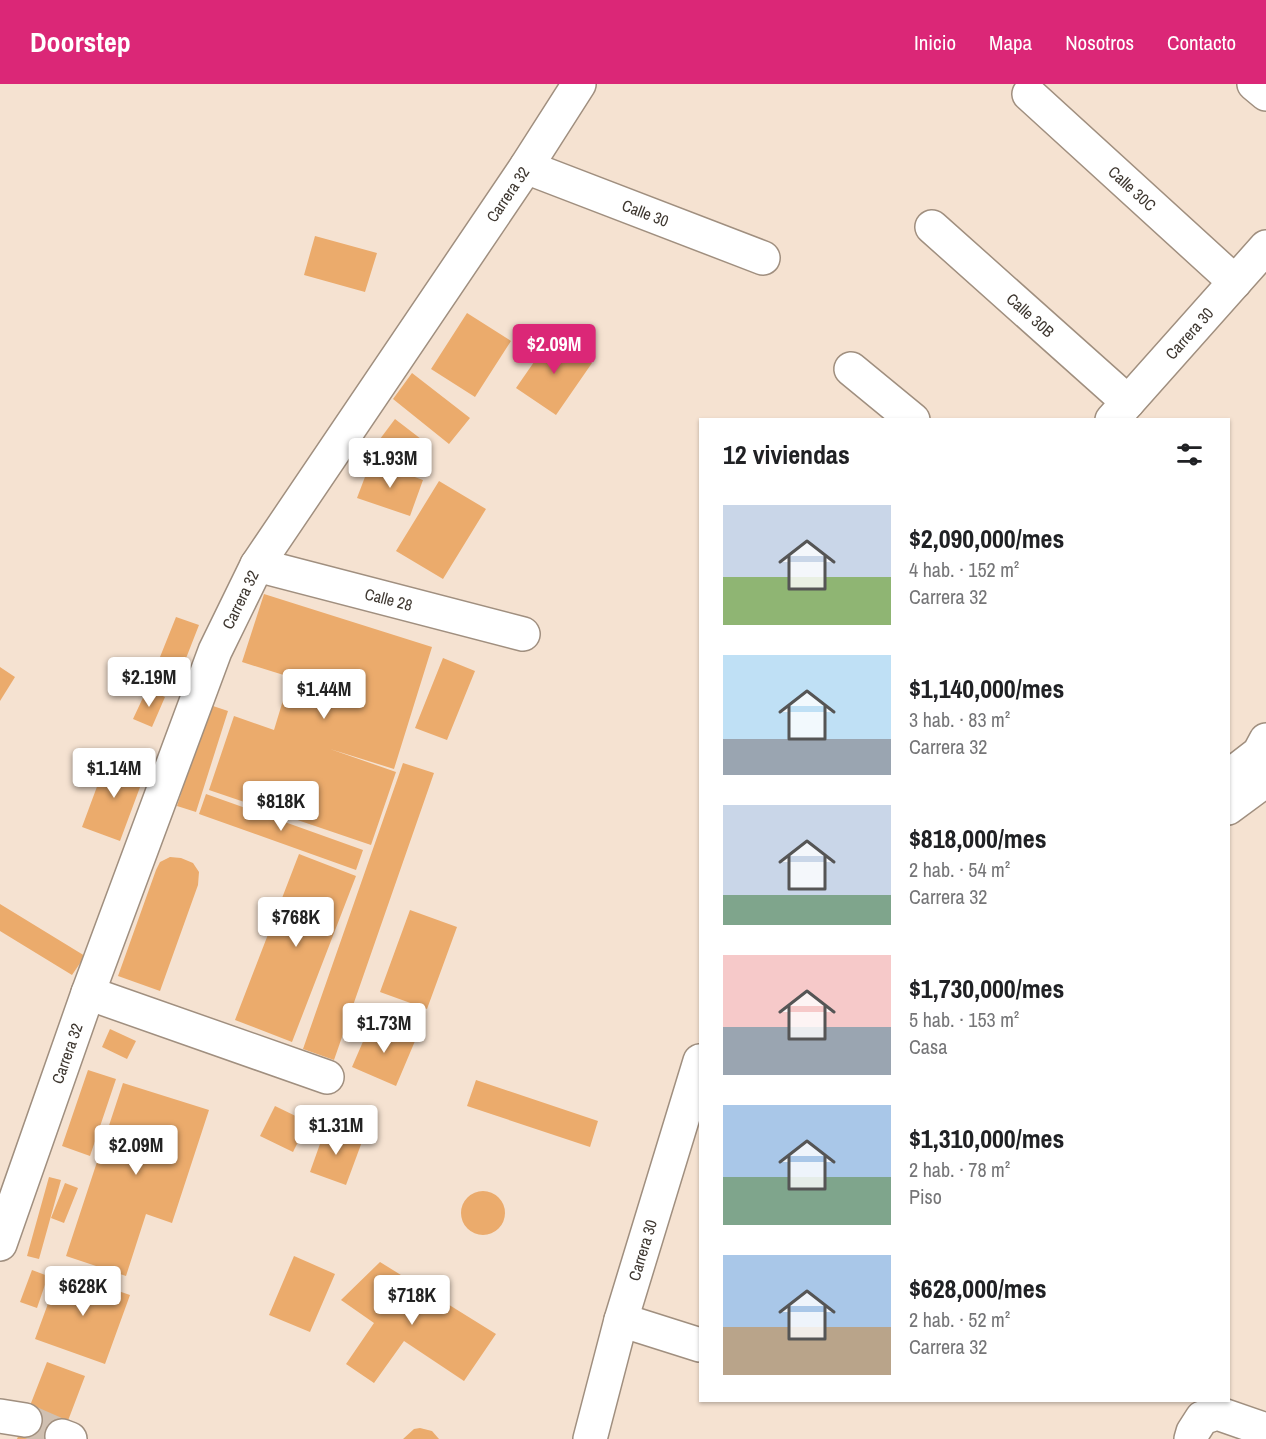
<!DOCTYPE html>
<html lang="es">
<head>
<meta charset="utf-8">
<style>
	:root { --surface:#fff; --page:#f6f6f6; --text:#202124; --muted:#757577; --accent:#db2777 }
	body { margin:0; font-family:"Archivo Narrow",sans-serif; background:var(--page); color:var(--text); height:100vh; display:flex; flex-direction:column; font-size:22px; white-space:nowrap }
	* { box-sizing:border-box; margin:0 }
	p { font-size:20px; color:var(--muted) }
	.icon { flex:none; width:33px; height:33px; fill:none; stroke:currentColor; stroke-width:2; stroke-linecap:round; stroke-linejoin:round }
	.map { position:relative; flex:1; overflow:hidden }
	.panel { position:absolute; left:699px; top:334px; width:531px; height:984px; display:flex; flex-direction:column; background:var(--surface); border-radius:0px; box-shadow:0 2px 4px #0004 }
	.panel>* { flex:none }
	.price { position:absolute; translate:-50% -51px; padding:0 14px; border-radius:6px; background:#fff; color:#222; font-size:20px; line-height:39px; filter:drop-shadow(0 2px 3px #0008) }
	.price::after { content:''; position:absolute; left:50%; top:36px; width:18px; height:14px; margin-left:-9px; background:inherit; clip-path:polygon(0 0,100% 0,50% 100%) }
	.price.current { background:var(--accent); color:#fff }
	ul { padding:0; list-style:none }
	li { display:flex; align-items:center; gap:18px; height:150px; padding:0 24px }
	li span { display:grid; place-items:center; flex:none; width:168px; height:120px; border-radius:0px; color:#555 }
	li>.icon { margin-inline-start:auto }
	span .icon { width:72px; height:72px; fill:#fffc; stroke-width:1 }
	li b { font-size:26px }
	h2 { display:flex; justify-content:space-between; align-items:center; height:72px; padding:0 24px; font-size:26px }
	header { display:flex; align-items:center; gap:36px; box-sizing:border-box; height:84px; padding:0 30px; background:var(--accent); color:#fff }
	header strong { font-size:28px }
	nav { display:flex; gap:33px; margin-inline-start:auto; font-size:21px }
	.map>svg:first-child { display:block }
	.building { fill:#ebab6c }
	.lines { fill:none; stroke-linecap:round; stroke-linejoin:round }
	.minor-tunnel { stroke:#d0c0b1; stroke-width:33; stroke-dasharray:33 16; stroke-linecap:butt }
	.minor-casing { stroke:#a08f7f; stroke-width:36 }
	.minor { stroke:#fff; stroke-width:33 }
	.labels { text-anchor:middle; stroke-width:5; stroke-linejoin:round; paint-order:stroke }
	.street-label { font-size:16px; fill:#3d362f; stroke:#f5e2d1 }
</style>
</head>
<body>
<header>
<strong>Doorstep</strong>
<nav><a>Inicio</a><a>Mapa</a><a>Nosotros</a><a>Contacto</a></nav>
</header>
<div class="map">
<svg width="1266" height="1355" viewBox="0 0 1266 1355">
	<rect width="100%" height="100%" fill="#f5e2d1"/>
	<path class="building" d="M315 152 377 169 365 208 304 191Z
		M467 229 511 257 475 313 431 285Z
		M552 252 592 279 556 331 516 304Z
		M412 289 470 334 449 360 393 315Z
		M395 335 421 355 400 383 374 363Z
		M371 377 423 396 410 432 357 414Z
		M439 397 486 425 443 495 396 467Z
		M264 510 432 563 394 685 330 665 396 688 371 761 209 706 234 632 274 646 290 593 242 578Z
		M176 533 199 541 183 582 160 573Z
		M443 574 475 587 447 656 415 644Z
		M0 583 15 593 0 617Z
		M147 605 165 613 152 643 133 635Z
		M210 621 228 627 196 728 177 722Z
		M108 673 146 687 120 757 82 743Z
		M403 679 434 689 334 976 303 965Z
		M206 710 363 766 356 786 199 730Z
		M299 770 356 792 292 958 235 936Z
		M170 773 181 774 193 779 199 788 198 801 160 907 118 892 156 786 160 778Z
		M0 820 85 872 72 891 0 847Z
		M410 826 457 843 427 925 380 908Z
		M371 939 415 957 396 1002 352 983Z
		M110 945 136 957 127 975 102 963Z
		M88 986 116 995 90 1072 62 1062Z
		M476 996 598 1037 590 1063 467 1022Z
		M123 999 209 1026 172 1139 146 1130 126 1192 66 1172Z
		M275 1022 308 1038 293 1068 260 1052Z
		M326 1043 363 1055 346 1101 310 1088Z
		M49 1093 61 1096 39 1175 27 1172Z
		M65 1099 78 1104 64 1139 51 1134Z
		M461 1129a22 22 0 1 1 44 0a22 22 0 1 1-44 0Z
		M294 1172 335 1190 310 1248 269 1231Z
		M380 1178 496 1250 464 1297 404 1257 374 1299 346 1280 374 1239 341 1216Z
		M32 1186 48 1192 37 1224 20 1218Z
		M60 1187 130 1211 105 1280 35 1255Z
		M47 1278 85 1292 61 1355H17Z
		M420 1344 432 1347 439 1355H403L414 1345Z"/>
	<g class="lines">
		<path class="minor-tunnel" d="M25 1336 62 1352"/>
		<defs>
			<g id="minor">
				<path d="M1254 0 1266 10"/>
				<path id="s1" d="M1029 10 1235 198"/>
				<path id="s2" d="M526 83 763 174"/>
				<path id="s3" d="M932 143 1128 318"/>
				<path d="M851 285 913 336"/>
				<path id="s4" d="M1112 336 1266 163"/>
				<path id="s5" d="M257 481 523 550"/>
				<path d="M1228 693 1259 669 1266 656"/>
				<path d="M1228 724 1266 696"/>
				<path d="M88 909 327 993"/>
				<path id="s6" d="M0 1160 88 909 215 567 257 481 526 83 579 0"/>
				<path d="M621 1236 700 1261"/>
				<path d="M0 1332 25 1336"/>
				<path d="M62 1352 70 1355"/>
				<path id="s7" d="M590 1355 621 1236 700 977"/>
				<path d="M1191 1355 1193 1348 1202 1334 1217 1329 1266 1346"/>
			</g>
		</defs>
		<use href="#minor" class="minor-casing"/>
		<use href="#minor" class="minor"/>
	</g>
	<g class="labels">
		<g class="street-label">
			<text dy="6" stroke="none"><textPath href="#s1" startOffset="140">Calle 30C</textPath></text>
			<text dy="6" stroke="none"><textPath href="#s6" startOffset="1174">Carrera 32</textPath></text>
			<text dy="6" stroke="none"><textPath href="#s2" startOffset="128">Calle 30</textPath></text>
			<text dy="6" stroke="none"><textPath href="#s3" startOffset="132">Calle 30B</textPath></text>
			<text dy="6" stroke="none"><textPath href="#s4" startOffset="116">Carrera 30</textPath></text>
			<text dy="6" stroke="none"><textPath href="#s6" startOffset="688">Carrera 32</textPath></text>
			<text dy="6" stroke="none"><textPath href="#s5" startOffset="136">Calle 28</textPath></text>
			<text dy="6" stroke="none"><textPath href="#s6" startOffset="202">Carrera 32</textPath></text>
			<text dy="6" stroke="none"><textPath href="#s7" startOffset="196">Carrera 30</textPath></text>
		</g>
	</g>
</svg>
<b class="price current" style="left:554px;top:291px">$2.09M</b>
<b class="price" style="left:390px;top:405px">$1.93M</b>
<b class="price" style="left:149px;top:624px">$2.19M</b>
<b class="price" style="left:324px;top:636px">$1.44M</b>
<b class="price" style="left:114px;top:715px">$1.14M</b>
<b class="price" style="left:281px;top:748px">$818K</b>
<b class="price" style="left:296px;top:864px">$768K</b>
<b class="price" style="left:384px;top:970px">$1.73M</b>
<b class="price" style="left:336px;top:1072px">$1.31M</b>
<b class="price" style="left:136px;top:1092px">$2.09M</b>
<b class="price" style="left:83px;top:1233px">$628K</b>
<b class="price" style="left:412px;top:1242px">$718K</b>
<section class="panel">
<h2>12 viviendas<svg class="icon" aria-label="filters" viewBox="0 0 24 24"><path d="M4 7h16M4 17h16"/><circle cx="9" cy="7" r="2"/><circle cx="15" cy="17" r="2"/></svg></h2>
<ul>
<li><span style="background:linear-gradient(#c9d6e8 60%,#8fb573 0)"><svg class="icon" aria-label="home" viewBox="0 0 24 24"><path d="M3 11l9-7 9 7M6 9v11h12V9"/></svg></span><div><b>$2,090,000/mes</b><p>4 hab. · 152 m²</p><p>Carrera 32</p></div></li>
<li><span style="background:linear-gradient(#bfe0f5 70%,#9aa5b1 0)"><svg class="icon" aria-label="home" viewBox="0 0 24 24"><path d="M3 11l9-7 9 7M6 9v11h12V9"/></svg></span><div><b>$1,140,000/mes</b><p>3 hab. · 83 m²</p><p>Carrera 32</p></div></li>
<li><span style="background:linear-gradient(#c9d6e8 75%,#7fa58c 0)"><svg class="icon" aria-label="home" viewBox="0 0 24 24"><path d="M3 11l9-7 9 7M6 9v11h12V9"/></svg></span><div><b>$818,000/mes</b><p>2 hab. · 54 m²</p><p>Carrera 32</p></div></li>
<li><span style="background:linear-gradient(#f6c9c9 60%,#9aa5b1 0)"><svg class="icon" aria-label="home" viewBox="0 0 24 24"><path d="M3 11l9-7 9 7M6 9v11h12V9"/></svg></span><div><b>$1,730,000/mes</b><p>5 hab. · 153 m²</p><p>Casa</p></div></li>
<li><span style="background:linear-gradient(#a9c7e8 60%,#7fa58c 0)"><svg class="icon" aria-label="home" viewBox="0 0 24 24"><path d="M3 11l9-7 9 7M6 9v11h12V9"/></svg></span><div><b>$1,310,000/mes</b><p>2 hab. · 78 m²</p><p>Piso</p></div></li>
<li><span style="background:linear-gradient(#a9c7e8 60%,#b9a48a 0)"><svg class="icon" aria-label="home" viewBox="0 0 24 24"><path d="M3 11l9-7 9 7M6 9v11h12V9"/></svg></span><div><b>$628,000/mes</b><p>2 hab. · 52 m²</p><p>Carrera 32</p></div></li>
</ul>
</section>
</div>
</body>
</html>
